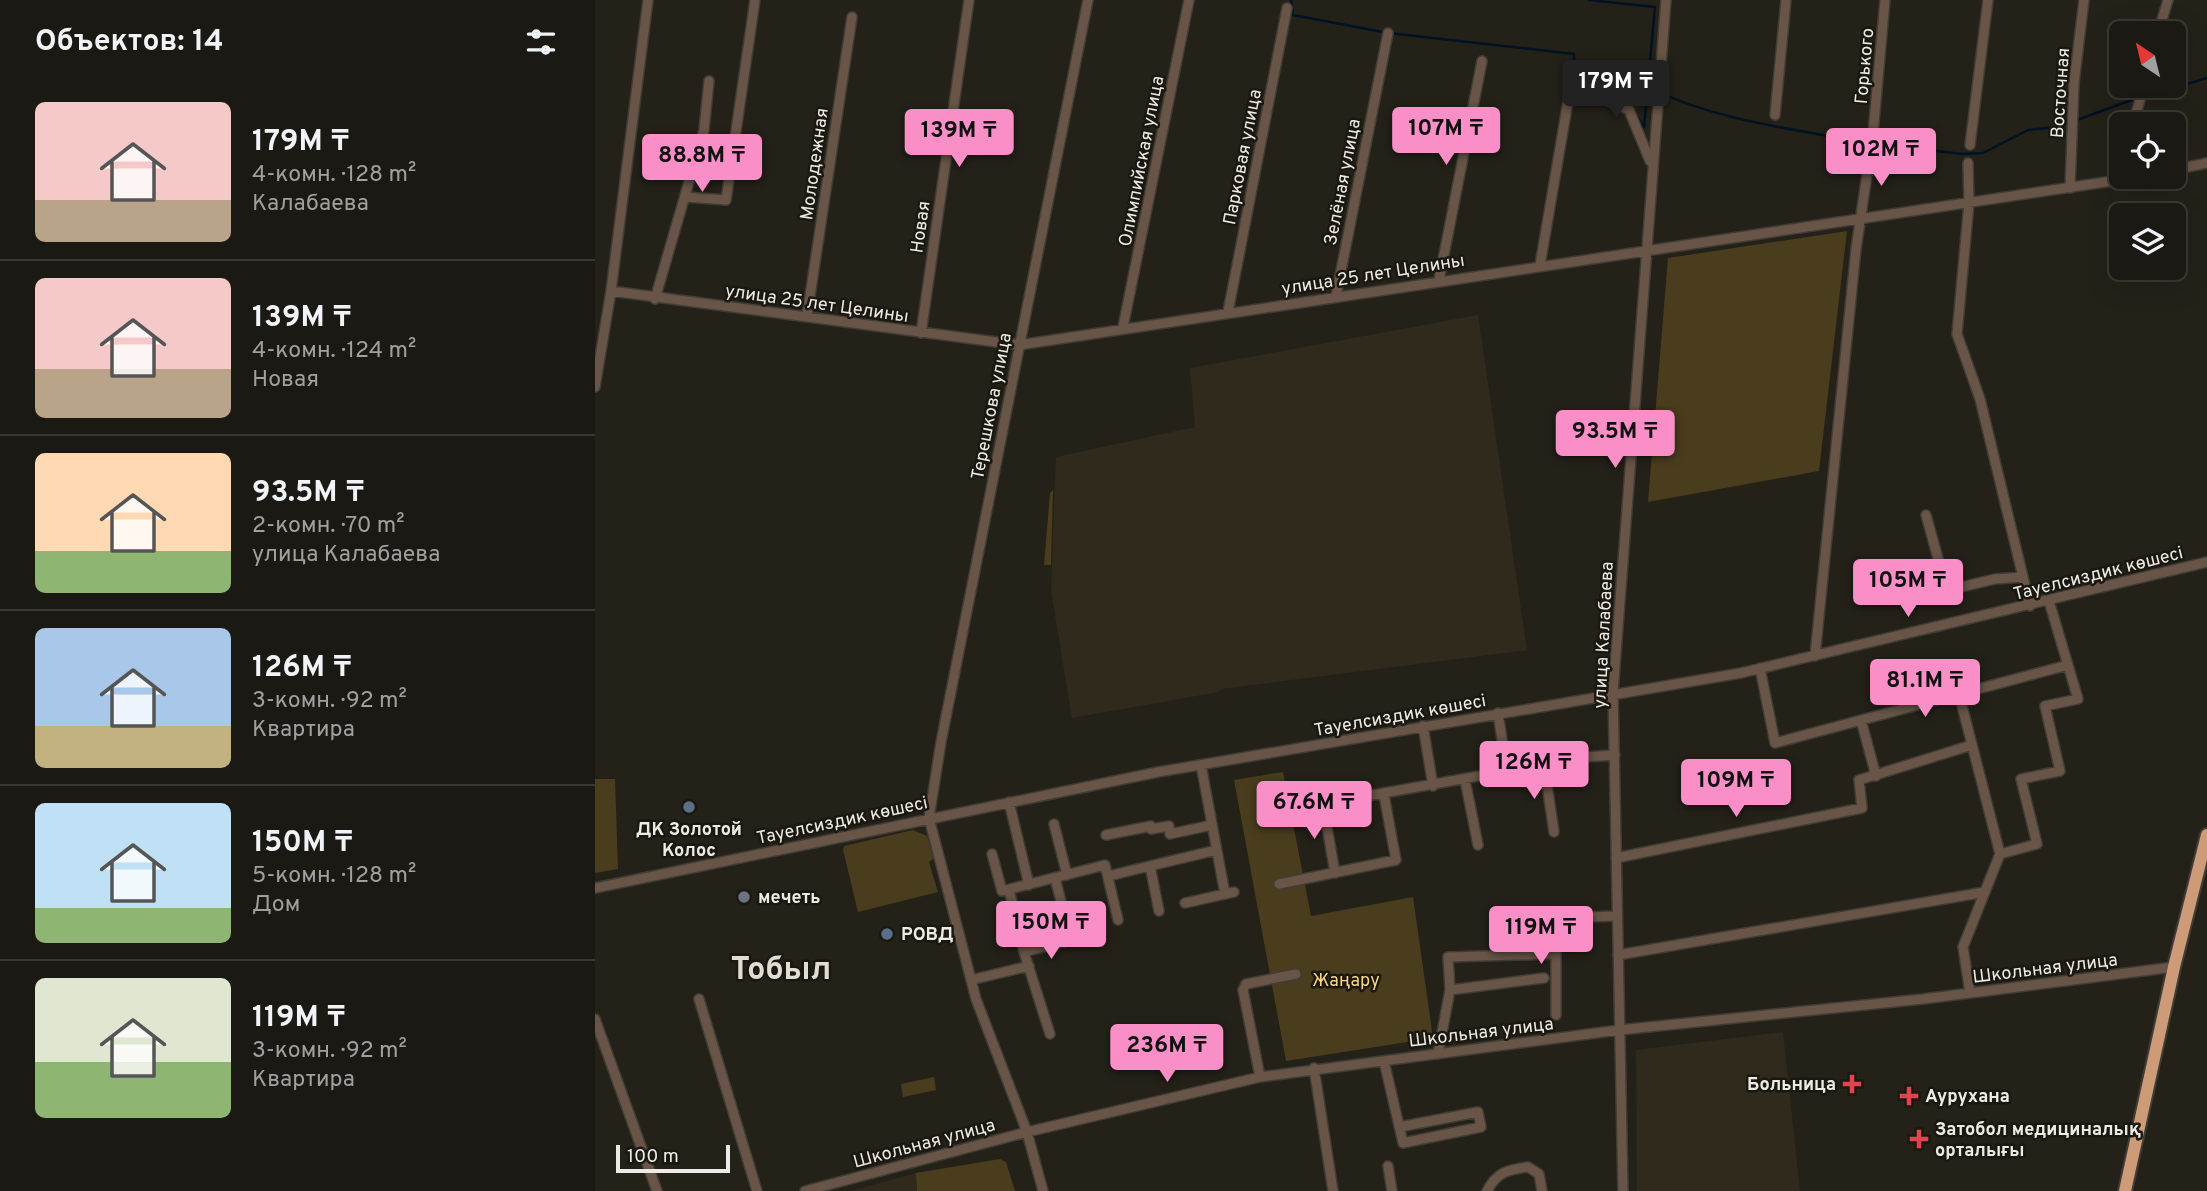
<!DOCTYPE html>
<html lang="ru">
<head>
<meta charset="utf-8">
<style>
	:root { --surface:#1b1913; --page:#24221c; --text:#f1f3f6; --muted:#a0a0a0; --line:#393833; --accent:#fa8fc8 }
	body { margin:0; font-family:Overpass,sans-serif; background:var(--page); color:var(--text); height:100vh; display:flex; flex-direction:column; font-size:26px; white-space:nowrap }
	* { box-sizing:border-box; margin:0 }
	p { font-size:23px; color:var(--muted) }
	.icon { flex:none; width:38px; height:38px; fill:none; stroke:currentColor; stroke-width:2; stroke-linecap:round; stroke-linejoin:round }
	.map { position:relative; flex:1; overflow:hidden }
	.drawer { display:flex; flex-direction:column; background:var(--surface); width:595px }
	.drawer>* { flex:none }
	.needle { width:46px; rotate:325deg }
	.buttons { position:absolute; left:1514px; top:21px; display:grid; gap:14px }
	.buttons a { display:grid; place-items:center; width:77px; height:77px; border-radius:10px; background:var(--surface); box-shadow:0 7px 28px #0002,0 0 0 2px var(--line); font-size:35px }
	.scale { position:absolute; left:21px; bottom:18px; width:114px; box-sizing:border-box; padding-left:7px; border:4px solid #eeebe6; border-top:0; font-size:19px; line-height:24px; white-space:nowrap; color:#eeebe6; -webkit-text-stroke:5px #1b1810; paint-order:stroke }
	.price { position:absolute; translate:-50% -60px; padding:0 16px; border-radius:7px; background:var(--accent); color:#111; font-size:23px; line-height:46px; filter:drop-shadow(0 2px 4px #0008) }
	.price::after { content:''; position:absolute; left:50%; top:42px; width:21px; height:16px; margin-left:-10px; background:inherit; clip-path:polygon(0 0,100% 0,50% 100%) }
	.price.current { background:#222; color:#fff }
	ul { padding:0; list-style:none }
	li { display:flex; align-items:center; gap:21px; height:175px; padding:0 35px }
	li+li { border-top:2px solid var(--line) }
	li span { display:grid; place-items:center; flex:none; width:196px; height:140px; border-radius:10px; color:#555 }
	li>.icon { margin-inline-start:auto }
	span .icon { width:84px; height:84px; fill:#fffc; stroke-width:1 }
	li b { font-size:30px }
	h2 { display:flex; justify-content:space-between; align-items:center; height:84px; padding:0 35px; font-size:30px }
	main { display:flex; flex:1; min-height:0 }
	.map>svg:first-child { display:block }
	.built { fill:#302a1d }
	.green { fill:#4a3d1e }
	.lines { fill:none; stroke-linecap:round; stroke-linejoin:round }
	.stream { stroke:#001223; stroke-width:2.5 }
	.minor-casing { stroke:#403d36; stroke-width:12 }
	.highway-casing { stroke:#403d36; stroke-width:16 }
	.minor { stroke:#695547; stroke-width:9 }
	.highway { stroke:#cd9b78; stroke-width:12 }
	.service-dot { fill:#5c6f8a; stroke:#1b1810; stroke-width:2.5 }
	.worship-dot { fill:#6b7280; stroke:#1b1810; stroke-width:2.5 }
	.health-dot { fill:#e0444e; stroke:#1b1810; stroke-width:2.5 }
	.labels { text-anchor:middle; stroke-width:5; stroke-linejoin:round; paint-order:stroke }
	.street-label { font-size:18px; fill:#eeebe6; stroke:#1b1810 }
	.poi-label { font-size:18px; font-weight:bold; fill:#eeebe6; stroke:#1b1810; text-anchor:start }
	.park-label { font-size:18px; fill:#f9d685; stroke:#1b1810 }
	.town-label { font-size:32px; font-weight:bold; fill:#e2ddd3; stroke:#1b1810 }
</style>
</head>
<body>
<main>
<section class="drawer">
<h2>Объектов: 14<svg class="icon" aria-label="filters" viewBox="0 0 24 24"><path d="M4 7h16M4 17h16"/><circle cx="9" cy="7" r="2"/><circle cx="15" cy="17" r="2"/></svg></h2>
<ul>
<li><span style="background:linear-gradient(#f6c9c9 70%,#b9a48a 0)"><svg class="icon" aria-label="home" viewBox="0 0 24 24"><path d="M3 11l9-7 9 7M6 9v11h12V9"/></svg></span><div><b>179M ₸</b><p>4-комн. · 128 m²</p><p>Калабаева</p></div></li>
<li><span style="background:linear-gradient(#f6c9c9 65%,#b9a48a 0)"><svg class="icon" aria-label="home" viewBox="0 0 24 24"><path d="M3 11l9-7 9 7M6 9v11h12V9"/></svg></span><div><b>139M ₸</b><p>4-комн. · 124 m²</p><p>Новая</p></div></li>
<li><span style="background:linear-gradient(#ffd9b3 70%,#8fb573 0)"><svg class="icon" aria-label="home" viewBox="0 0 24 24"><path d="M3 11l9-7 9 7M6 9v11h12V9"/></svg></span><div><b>93.5M ₸</b><p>2-комн. · 70 m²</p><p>улица Калабаева</p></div></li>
<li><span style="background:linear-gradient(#a9c7e8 70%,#c2b280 0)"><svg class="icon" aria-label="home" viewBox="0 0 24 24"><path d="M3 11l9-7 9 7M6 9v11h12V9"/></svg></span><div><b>126M ₸</b><p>3-комн. · 92 m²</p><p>Квартира</p></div></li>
<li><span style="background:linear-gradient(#bfe0f5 75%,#8fb573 0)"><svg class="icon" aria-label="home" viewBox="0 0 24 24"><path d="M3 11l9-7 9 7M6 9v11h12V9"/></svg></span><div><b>150M ₸</b><p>5-комн. · 128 m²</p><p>Дом</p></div></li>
<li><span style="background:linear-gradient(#dfe7d0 60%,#8fb573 0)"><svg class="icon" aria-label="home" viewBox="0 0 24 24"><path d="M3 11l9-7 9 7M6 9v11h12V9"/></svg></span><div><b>119M ₸</b><p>3-комн. · 92 m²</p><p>Квартира</p></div></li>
</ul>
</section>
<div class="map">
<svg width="1612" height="1191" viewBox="0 0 1612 1191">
	<rect width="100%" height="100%" fill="#242119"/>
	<path class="built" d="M883 315 932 650 626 689 624 692 477 718 456 591 461 457 600 427 595 368Z
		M1188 1032 1205 1191H1042L1041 1050Z
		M321 1173 322 1191H257L263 1189Z"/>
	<path class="green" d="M1252 231 1224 471 1053 502 1073 258Z
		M458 490 456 565H449L455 493Z
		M688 772 716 916 818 897 838 1038 691 1061 639 780Z
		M0 779H20L23 869 0 873Z
		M318 830 332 836 339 858 334 862 343 892 263 912 248 850 249 846Z
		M339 1077 341 1090 308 1097 306 1084Z
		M405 1159 411 1162 420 1191H322L321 1173Z"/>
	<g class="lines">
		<path class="stream" d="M696 0 698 15 793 33 979 54V81
			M994 0 1060 7 1049 127
			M991 86 1036 107
			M1053 87C1121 121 1199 129 1273 143
			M1548 97 1612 78
			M1039 112 1049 127
			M1280 144 1367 154 1388 153 1433 130 1463 127 1542 98"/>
		<defs>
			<path id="minor" d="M1563 33 1573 0
				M1180 115 1191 0
				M1538 124 1549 86
				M1375 145 1393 0
				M1373 163 1374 203 1362 334 1385 399 1435 606
				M1578 170 1612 163
				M1522 181 1526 166
				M1475 188 1479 83 1489 0
				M91 197 131 200 160 0
				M945 265 976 84 1034 110 1055 161
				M844 280 887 61
				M16 291 424 345 1544 177
				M741 296 793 33
				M60 299 109 130 114 81
				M633 312 692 8
				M212 316 257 17
				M528 327 594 0
				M326 333 374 0
				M0 387 16 291 53 0
				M1331 515 1350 584 1362 588 1400 579 1428 577
				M1220 656 1261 249 1278 134 1290 0
				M1165 668 1180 743 1473 665
				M1364 694 1405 854 1368 947 1375 993
				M903 713 912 772
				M1266 720 1281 776
				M828 726 838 786
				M606 765 630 894
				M949 765 959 832
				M870 780 883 845
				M414 802 434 885
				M728 804 740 873
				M671 814 990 757 1020 755
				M459 824 472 875
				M511 835 556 826V829L574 826 575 834 617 825
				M397 854 407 891 510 865 523 920
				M1405 854 1442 844 1426 779 1465 771 1450 706 1483 699 1454 601
				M1021 858 1267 808 1264 780 1377 745
				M555 866 564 911
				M513 876 621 850
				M684 884 801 860 789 795
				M0 888 563 772 1146 673 1612 562
				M414 890 429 952 455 1034
				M590 903 639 892
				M429 952 476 940 460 878
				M1023 955 1390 892
				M376 980 434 966
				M855 990 949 978
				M104 999 162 1191
				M961 1015V918L1022 916
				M0 1019 62 1191
				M843 1054 855 990 853 957 961 954
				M789 1061 808 1143 886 1127 883 1112 804 1127
				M719 1068 738 1191
				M665 1077 648 990 651 984 701 974
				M793 1166 797 1191
				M210 1191 432 1132 665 1077 1024 1030 1328 999 1579 967
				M448 1191 432 1132 381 999 334 818 346 742 493 0
				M892 1191C902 1172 912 1170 933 1167L944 1174 947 1191
				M1028 1191 1018 692 1071 0"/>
			<path id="highway" d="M1530 1191 1579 967 1612 835"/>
		</defs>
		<use href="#minor" class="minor-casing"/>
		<use href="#highway" class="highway-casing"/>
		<use href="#minor" class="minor"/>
		<use href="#highway" class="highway"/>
	</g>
	<g class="service-dot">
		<circle cx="94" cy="807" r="7"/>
		<circle cx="292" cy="934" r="7"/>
	</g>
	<circle class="worship-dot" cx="149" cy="897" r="7"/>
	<g class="health-dot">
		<path d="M1253.5 1073.5h7v7h7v7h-7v7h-7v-7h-7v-7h7z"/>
		<path d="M1310.5 1085.5h7v7h7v7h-7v7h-7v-7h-7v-7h7z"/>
		<path d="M1320.5 1128.5h7v7h7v7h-7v7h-7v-7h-7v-7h7z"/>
	</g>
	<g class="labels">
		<g class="street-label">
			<text transform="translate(1269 66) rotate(-85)" y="6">Горького</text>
			<text transform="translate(1465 93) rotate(-86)" y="6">Восточная</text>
			<text transform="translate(647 157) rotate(-79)" y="6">Парковая улица</text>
			<text transform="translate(546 161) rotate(-79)" y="6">Олимпийская улица</text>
			<text transform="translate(219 164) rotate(-82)" y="6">Молодежная</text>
			<text transform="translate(747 182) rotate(-79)" y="6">Зелёная улица</text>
			<text transform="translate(325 227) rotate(-82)" y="6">Новая</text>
			<text transform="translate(778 274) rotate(-9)" y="6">улица 25 лет Целины</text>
			<text transform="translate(222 303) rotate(8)" y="6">улица 25 лет Целины</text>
			<text transform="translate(396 406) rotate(-79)" y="6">Терешкова улица</text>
			<text transform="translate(1503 573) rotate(-14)" y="6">Тауелсиздик көшесі</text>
			<text transform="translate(1008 635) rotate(-87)" y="6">улица Калабаева</text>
			<text transform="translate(805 715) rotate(-10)" y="6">Тауелсиздик көшесі</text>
			<text transform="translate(247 820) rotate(-12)" y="6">Тауелсиздик көшесі</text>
			<text transform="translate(1450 968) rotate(-7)" y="6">Школьная улица</text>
			<text transform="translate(886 1032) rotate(-7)" y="6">Школьная улица</text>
			<text transform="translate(329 1143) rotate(-15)" y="6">Школьная улица</text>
		</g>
		<g class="poi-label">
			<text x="94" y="835" text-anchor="middle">ДК Золотой<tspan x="94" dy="21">Колос</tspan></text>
			<text x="163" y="903">мечеть</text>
			<text x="306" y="940">РОВД</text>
			<text x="1241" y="1090" text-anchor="end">Больница</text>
			<text x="1330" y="1102">Аурухана</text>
			<text x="1340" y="1135">Затобол медициналық<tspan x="1340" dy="21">орталығы</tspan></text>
		</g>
		<g class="park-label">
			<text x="751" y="986">Жаңару</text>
		</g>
		<g class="town-label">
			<text x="186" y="979">Тобыл</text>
		</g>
	</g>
</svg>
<div class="buttons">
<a><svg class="needle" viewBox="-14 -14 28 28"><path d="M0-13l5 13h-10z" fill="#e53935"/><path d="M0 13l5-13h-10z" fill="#a0a0a0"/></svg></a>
<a><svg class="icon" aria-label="locate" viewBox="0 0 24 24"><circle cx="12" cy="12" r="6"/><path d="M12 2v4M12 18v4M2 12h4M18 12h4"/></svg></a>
<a><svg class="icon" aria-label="layers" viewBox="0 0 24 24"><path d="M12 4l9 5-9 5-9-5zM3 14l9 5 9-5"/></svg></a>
</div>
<div class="scale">100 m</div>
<b class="price current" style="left:1021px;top:120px">179M ₸</b>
<b class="price" style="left:851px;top:167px">107M ₸</b>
<b class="price" style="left:364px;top:169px">139M ₸</b>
<b class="price" style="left:1286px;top:188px">102M ₸</b>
<b class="price" style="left:107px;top:194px">88.8M ₸</b>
<b class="price" style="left:1020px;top:470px">93.5M ₸</b>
<b class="price" style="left:1313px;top:619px">105M ₸</b>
<b class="price" style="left:1330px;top:719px">81.1M ₸</b>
<b class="price" style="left:939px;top:801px">126M ₸</b>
<b class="price" style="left:1141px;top:819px">109M ₸</b>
<b class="price" style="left:719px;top:841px">67.6M ₸</b>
<b class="price" style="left:456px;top:961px">150M ₸</b>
<b class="price" style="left:946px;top:966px">119M ₸</b>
<b class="price" style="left:572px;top:1084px">236M ₸</b>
</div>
</main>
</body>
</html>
